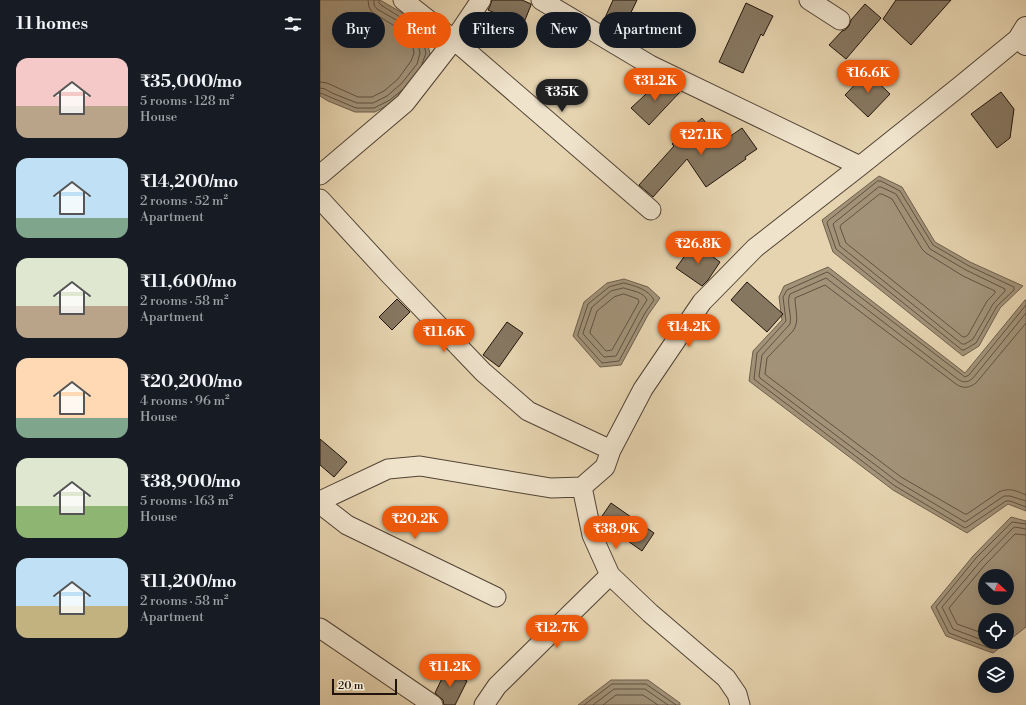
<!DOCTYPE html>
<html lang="en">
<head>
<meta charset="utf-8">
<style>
	:root { --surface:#171b24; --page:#242831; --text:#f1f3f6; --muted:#9ea1a6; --accent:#ea580c }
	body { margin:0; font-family:"Libre Bodoni",serif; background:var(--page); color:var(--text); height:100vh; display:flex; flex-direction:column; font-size:15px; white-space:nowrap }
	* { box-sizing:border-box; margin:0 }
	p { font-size:13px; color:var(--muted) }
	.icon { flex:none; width:22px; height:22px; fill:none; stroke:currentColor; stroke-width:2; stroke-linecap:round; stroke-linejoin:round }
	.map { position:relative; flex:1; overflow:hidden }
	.drawer { display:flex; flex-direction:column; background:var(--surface); width:320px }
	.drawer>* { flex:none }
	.guide { position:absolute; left:12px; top:12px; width:380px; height:36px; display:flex; gap:8px }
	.needle { width:26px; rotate:112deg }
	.tools { position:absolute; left:658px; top:569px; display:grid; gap:8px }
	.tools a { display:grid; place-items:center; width:36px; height:36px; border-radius:50%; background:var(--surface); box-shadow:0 4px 16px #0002; font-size:20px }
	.scale { position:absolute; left:12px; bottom:10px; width:65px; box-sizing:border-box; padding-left:4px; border:2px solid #1f130c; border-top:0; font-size:11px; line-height:14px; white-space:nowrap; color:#1f130c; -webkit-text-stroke:3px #efe3cc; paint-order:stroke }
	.price { position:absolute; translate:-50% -34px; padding:0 9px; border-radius:14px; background:var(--accent); color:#fff; font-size:13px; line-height:26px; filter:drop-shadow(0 1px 2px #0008) }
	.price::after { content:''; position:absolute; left:50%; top:24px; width:12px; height:9px; margin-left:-6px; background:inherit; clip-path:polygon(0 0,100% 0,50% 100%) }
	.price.selected { background:#222; color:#fff }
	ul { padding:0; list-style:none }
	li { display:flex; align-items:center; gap:12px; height:100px; padding:0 16px }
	li span { display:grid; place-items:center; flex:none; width:112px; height:80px; border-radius:12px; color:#555 }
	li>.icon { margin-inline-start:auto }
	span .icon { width:48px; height:48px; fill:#fffc; stroke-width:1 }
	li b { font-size:17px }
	h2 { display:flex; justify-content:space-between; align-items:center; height:48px; padding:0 16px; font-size:17px }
	.pill { padding:0 14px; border-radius:18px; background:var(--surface); box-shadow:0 4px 16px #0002; font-size:14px; line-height:36px }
	.pill.selected { background:var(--accent); color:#fff }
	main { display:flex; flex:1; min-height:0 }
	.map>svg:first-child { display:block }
	.water { fill:#a29278; stroke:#6e5f4d; fill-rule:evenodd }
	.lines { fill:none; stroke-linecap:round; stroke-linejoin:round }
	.shore { stroke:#605242; stroke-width:1 }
	.building { fill:#867761; stroke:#1f130c }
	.minor-casing { stroke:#514335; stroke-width:21 }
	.tertiary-casing { stroke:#514335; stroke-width:24 }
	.minor { stroke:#efe3cc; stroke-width:19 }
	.tertiary { stroke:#efe3cc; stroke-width:22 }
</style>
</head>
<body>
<main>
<section class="drawer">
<h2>11 homes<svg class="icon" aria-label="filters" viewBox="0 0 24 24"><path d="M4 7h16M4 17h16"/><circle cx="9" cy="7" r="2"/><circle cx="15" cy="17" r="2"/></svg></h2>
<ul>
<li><span style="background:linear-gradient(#f6c9c9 60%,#b9a48a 0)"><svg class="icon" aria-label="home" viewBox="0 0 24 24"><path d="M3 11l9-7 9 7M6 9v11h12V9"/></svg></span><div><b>₹35,000/mo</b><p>5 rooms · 128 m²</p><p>House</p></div></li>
<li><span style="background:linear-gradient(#bfe0f5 75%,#7fa58c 0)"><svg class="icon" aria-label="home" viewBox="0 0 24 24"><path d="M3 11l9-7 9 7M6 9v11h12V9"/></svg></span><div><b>₹14,200/mo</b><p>2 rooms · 52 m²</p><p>Apartment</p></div></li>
<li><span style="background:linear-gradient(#dfe7d0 60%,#b9a48a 0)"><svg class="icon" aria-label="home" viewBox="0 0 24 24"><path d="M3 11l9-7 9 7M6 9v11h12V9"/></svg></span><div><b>₹11,600/mo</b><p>2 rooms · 58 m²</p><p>Apartment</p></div></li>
<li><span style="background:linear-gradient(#ffd9b3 75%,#7fa58c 0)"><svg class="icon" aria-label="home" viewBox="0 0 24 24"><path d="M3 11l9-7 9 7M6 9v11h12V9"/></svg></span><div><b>₹20,200/mo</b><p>4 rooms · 96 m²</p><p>House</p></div></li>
<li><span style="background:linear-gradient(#dfe7d0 60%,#8fb573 0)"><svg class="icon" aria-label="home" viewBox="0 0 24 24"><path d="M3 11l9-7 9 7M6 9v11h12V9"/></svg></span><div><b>₹38,900/mo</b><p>5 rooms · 163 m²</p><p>House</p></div></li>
<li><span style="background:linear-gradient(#bfe0f5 60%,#c2b280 0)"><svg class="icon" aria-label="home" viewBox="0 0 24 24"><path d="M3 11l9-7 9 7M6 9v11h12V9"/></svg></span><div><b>₹11,200/mo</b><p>2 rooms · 58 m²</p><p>Apartment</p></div></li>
</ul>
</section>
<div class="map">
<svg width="706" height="705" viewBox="0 0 706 705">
	<rect width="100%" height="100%" fill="#e6d4b0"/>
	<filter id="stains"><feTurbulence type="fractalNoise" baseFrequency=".005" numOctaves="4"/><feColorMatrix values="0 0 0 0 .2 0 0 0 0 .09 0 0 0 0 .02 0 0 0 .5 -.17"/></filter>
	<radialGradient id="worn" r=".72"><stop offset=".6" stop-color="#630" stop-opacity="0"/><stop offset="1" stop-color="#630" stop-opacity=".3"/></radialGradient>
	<path class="water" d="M0 0H60L91 18 106 35 110 54 105 68 72 103 55 112H35L8 101 0 96Z
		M559 176 582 187 615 242 650 262 703 286 680 308 659 346 643 356 513 252 502 220Z
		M508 267 645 373 705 300H706V511L688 504 647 533 573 490 429 381 433 351 462 320 459 297 464 286Z
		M304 279 328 287 340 298 328 315 301 365 280 367 253 336 264 302 287 283Z
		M691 517 706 521V627L673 653 626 636 611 607 653 556ZM665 576H687V598H665ZM665 620H687V642H665Z
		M291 680H328L360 703V705H258Z"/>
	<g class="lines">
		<path class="shore" d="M59 0V3L61 5 88 22 102 37 106 53 102 64
			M0 82 7 83 38 97H52L64 91 78 79 91 61 94 53 92 42 81 30 52 12 49 7 48 0
			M0 88 5 89 12 93 37 103H53L67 96 82 83 97 64 100 53 97 39 85 25 57 9 54 5V0
			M0 93 3 94 10 97 36 108H54L70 100 82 90
			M558 181H561L580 191 613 245 649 266 694 287V290L677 306 656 343 644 350H642L516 249 507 223 508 221Z
			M559 187H561L576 194 610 249 646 270 685 289V291L673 304 653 339 645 344H642L520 246 513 224 514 223Z
			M560 194H562L572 199 602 249 606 253 643 276 675 291V293L667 301 648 335 645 337H643L526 243 520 227 521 225Z
			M304 283C315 286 328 289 334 300L325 313 299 361 282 363 258 336V334L268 304 289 287Z
			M304 288C312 291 324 292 327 300L320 311 296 356 284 357 264 335 263 333 272 307 291 291Z
			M304 294 318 299 319 302 292 350 286 351 270 333V332L277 311 294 297Z
			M706 305 649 375 645 377 509 273 507 272 467 290 463 297 466 321 437 353 434 379 435 380 575 486 645 528 647 527 686 501H690L706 507
			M706 313 653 378C649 382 644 383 639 380L506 278 470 294C466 303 472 314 470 324L442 355 439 376 440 378 578 482 645 522 647 521 684 496H690L706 501
			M706 323 656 383C649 388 643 389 636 384L505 285 475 298C475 310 480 321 473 331L447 358 445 374 446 375 581 477 645 514H647L679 492C689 487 697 491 706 495
			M665 634 637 624 629 608 664 566 695 534H696L706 535
			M665 641 633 629 622 607 660 562 693 528 695 527 706 529
			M681 642 672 649 629 633 616 607 656 558 692 522 706 524
			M264 705 292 684H326L356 705
			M273 705 294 689H325L348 705
			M283 705 296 695H323L338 705"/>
	</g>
	<path class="building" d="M172 0H202L211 4V5L203 25 168 10 170 6Z
		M293 0H317L303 29 284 20Z
		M576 0H631L591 45 563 19Z
		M426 3 453 16 443 36 441 34 423 73 399 62Z
		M545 4 561 18 526 59 509 45 522 31 525 30 529 26 531 20Z
		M547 72 570 94 548 117 525 95Z
		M339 82 360 92 329 125 311 108Z
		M681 92 694 109 690 138 677 148 651 114Z
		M382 118 402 142 422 128 437 149 425 157 426 159 386 187 367 159 333 197 319 185 354 146 352 144Z
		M374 243 400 262 388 280 382 286 356 268Z
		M427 282 463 314 447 332 411 300Z
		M77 299 90 312 72 330 59 317Z
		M187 322 203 333 179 367 163 355Z
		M0 439 27 462 14 477 0 465Z
		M291 503 334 533 322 551 281 522 280 519Z
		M126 670 147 681 135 705H124L123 700 115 693Z"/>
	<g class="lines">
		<defs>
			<path id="minor" d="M83 0 134 40 331 210
				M221 0 330 65 540 166
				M489 0 520 20
				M0 175 85 103 134 40 161 0
				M0 199 70 275 163 372 208 411 291 450
				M262 487 272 535 290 575 330 613 406 678 417 694 420 705
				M0 501 68 469 100 466 231 488 262 487 285 467 291 450 323 389 382 302 435 248 540 166 639 87 701 36
				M0 504 27 525 176 597
				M0 628 113 705
				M164 705 177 686 290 575"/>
			<path id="tertiary" d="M706 28 701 36 706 44"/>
		</defs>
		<use href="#minor" class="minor-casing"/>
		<use href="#tertiary" class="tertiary-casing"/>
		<use href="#minor" class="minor"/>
		<use href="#tertiary" class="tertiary"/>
	</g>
	<rect width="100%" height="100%" filter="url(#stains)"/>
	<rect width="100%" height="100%" fill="url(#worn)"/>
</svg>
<div class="tools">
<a><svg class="needle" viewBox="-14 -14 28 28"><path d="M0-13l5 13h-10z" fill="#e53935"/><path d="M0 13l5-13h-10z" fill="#9ea1a6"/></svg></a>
<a><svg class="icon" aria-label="locate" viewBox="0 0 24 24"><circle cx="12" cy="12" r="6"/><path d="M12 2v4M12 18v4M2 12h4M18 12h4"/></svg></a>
<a><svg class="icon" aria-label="layers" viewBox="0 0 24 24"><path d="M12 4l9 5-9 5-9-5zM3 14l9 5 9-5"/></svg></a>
</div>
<div class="scale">20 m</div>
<b class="price" style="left:548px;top:94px">₹16.6K</b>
<b class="price" style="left:335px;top:102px">₹31.2K</b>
<b class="price selected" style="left:242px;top:113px">₹35K</b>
<b class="price" style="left:381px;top:156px">₹27.1K</b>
<b class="price" style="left:378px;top:265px">₹26.8K</b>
<b class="price" style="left:369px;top:348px">₹14.2K</b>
<b class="price" style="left:124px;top:353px">₹11.6K</b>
<b class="price" style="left:95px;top:540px">₹20.2K</b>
<b class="price" style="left:296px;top:550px">₹38.9K</b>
<b class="price" style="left:237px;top:649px">₹12.7K</b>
<b class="price" style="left:130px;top:688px">₹11.2K</b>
<div class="guide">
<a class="pill">Buy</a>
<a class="pill selected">Rent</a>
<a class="pill">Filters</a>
<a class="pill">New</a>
<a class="pill">Apartment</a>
</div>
</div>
</main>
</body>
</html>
